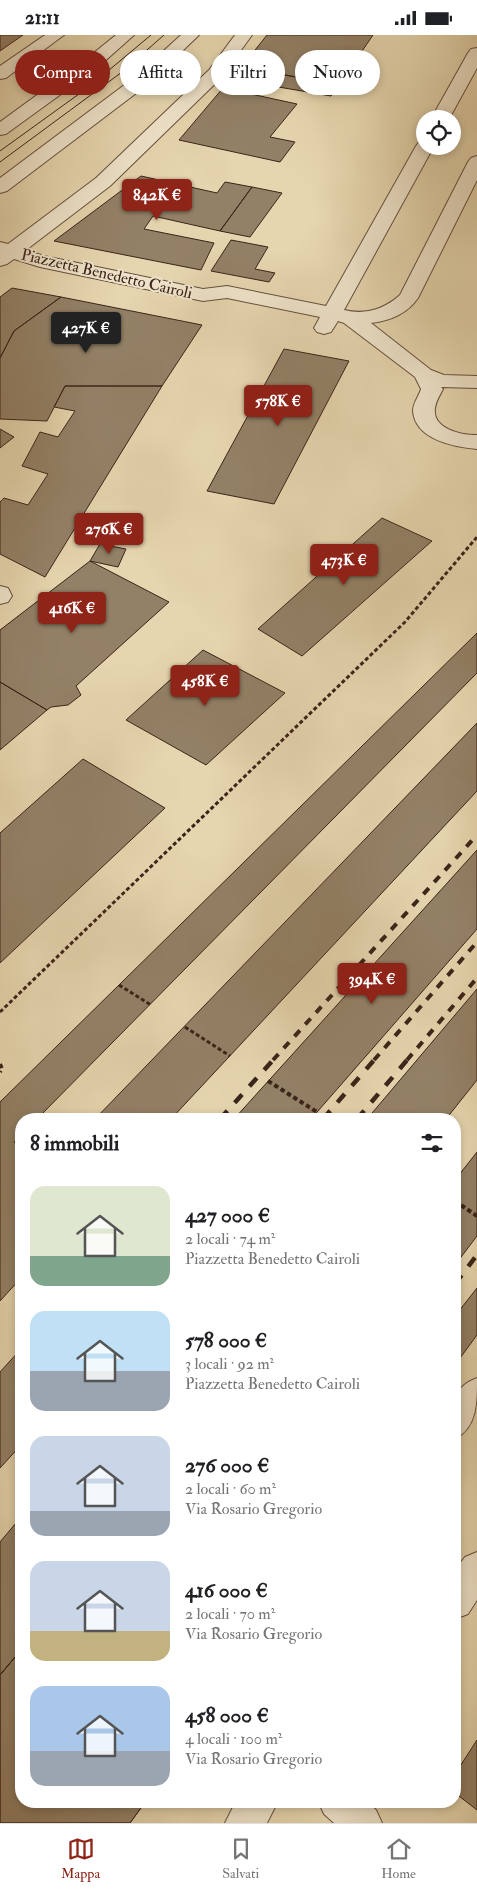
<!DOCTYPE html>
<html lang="it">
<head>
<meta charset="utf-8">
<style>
	:root { --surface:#fff; --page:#f6f6f6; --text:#202124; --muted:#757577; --line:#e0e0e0; --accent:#8f2418 }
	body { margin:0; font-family:"IM FELL Double Pica",serif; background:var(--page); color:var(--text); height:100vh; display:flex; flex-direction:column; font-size:19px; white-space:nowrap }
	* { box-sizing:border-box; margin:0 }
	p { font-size:16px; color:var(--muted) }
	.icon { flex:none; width:28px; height:28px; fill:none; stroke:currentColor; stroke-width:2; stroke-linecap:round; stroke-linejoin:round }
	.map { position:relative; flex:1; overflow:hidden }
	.drawer { position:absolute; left:15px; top:1078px; width:446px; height:695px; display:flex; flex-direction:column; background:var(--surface); border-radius:20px; box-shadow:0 2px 8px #0003 }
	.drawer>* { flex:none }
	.guide { position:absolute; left:15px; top:15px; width:448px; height:45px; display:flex; gap:10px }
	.fabs { position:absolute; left:416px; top:75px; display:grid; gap:10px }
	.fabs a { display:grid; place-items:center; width:45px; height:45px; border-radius:50%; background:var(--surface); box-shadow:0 2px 8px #0003; font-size:25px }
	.price { position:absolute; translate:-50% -42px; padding:0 11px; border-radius:5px; background:var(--accent); color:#fff; font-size:16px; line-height:32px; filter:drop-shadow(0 1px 2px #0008) }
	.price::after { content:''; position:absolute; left:50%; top:30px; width:15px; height:11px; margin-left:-8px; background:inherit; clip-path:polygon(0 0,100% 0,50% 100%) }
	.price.on { background:#222; color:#fff }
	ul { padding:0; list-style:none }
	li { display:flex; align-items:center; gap:15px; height:125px; padding:0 15px }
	li span { display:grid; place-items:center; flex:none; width:140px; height:100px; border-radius:15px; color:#555 }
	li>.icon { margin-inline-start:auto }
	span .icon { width:60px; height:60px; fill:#fffc; stroke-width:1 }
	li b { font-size:21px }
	h2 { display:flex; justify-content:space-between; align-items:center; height:60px; padding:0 15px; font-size:21px }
	.chip { padding:0 18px; border-radius:22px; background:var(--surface); box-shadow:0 2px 8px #0003; font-size:18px; line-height:45px }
	.chip.on { background:var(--accent); color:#fff }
	.status { display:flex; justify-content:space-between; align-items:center; height:35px; padding:0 25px; background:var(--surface); direction:ltr }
	.status svg { height:14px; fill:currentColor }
	.menu { display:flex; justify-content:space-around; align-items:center; height:70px; border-top:1px solid var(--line); background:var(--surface); font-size:14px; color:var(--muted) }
	.menu a { display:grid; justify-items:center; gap:2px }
	.menu .on { color:var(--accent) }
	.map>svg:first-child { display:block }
	.building { fill:#938167; stroke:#3a241a }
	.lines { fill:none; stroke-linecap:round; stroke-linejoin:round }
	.minor-casing { stroke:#65503f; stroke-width:2 }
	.path-far1 { stroke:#3a241a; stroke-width:3; stroke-dasharray:4 2.5; stroke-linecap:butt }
	.path { stroke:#3a241a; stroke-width:4; stroke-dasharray:4.5 3; stroke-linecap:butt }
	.minor { fill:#efe4cb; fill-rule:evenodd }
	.tram { stroke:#3a241a; stroke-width:1 }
	.rail-far1 { stroke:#3a241a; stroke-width:4; stroke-dasharray:8 8; stroke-linecap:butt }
	.rail { stroke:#3a241a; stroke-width:4.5; stroke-dasharray:11 11; stroke-linecap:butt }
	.labels { text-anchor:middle; stroke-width:4; stroke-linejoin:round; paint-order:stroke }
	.far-street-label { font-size:16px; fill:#3a241a; stroke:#efe4cb }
</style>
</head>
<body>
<div class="status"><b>21:11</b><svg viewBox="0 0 49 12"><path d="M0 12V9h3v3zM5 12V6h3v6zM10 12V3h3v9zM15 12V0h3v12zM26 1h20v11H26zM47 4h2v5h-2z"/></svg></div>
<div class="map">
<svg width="477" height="1788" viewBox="0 0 477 1788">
	<rect width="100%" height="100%" fill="#e6d6af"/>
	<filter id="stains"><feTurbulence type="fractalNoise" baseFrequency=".004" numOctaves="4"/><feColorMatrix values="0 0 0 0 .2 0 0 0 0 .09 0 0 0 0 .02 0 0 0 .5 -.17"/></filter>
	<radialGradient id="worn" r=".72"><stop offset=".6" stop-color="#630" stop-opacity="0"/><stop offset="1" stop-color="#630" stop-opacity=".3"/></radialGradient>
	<path class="building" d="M0 0H23L0 16Z
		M267 0H373L339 50 269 37 261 49 232 44Z
		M269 37 339 50 331 61 261 49Z
		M223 53 297 69 270 102 295 107 280 127 179 105Z
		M141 141 217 158 225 147 252 152 220 196 153 181 144 194 214 208 201 235 54 206Z
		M252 152 282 158 250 202 220 196Z
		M231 205 268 212 255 234 275 238 269 247 211 236Z
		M12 253 61 262 14 296 0 323V262Z
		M61 262 202 290 162 351H65L47 386 0 384V323L14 296Z
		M284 314 349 326 274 469 207 456Z
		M65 351H162L45 542 0 519V467L4 463 28 470 48 439 22 431 40 397 58 402 75 376 54 372Z
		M0 394 14 402 0 413Z
		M382 483 432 506 302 621 258 594Z
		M100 509 126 514 118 532 90 526Z
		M90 526 169 567 76 651 81 660 68 670 51 672 47 675 0 647V595Z
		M477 598V638L37 1084H21V1100L14 1107 21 1112V1243L0 1266V1067Z
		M203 615 285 658 206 730 126 685Z
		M0 647 47 675 0 715Z
		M477 688V756L171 1084H95Z
		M83 724 165 773 0 928V798Z
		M477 815V894L311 1084H234Z
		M477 954V1045L446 1084H367Z
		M477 1117V1201L455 1230V1145Z
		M477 1253V1300L455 1330V1281Z
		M21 1314V1410L0 1433V1337Z
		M21 1482V1615L0 1640V1507Z
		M21 1615V1766H146L130 1788H0V1640Z
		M21 1615V1766H146L130 1788H0V1640Z
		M477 1705V1775L455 1758V1739Z"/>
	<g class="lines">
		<defs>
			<path id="minor" d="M45 0H64L6 43 0 44V31Z
				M116 0H134L97 33 6 99 0 100V87L85 25Z
				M181 0H199L147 50 7 156 0 158V143L135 42Z
				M235 0H252L221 43 110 151 26 215 44 221 203 254 227 251 326 271 416 111 419 107 425 106V111H434L344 275C365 280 383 275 400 260L468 127 471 123 477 121V145L418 263C407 279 389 286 371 288L431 335 444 340 477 341V353L441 352 443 354C440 360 436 366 435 373 432 394 461 400 477 400V414C455 412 415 405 413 376 413 368 419 361 421 354L415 342 344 288 338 286 331 297 324 299 317 297 314 293 320 282 227 263 203 266 40 232 14 224 7 229 0 231V207L8 209 96 143 209 35Z
				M477 13V33L449 84H431L468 18 471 14Z
				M0 551 8 553 12 561 8 567 0 569Z
				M477 1343C477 1369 477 1392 455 1404 455 1377 447 1354 477 1343Z
				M477 1517V1565L468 1579 455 1584V1535L465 1522Z
				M236 1766H278L267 1788H225Z
				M318 1766H367L376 1775 382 1788H334L324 1779Z"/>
		</defs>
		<use href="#minor" class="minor-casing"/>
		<path class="path-far1" d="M119 950 151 970
			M0 977 405 587 477 502
			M185 992 230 1021"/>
		<path class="path" d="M0 1029 2 1034 0 1037
			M268 1046 317 1077
			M455 1166 477 1181"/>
		<use href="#minor" class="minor"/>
		<path class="tram" d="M0 116 90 51 151 0
			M0 127 122 37 164 0"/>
		<path class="rail-far1" d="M273 1025 477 800
			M374 1025 477 907
			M407 1025 477 943"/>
		<path class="rail" d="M220 1084 274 1024
			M323 1084 375 1024
			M357 1084 408 1024
			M455 1249 477 1220"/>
	</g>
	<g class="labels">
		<g class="far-street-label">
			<text transform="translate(107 238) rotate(13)" y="6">Piazzetta Benedetto Cairoli</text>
		</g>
	</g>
	<rect width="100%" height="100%" filter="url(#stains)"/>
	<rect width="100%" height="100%" fill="url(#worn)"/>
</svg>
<div class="fabs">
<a><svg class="icon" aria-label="locate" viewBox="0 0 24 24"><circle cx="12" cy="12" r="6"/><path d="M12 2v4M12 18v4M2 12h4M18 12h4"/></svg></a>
</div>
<b class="price" style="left:157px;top:186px">842K €</b>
<b class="price on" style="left:86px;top:319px">427K €</b>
<b class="price" style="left:278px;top:392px">578K €</b>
<b class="price" style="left:109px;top:520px">276K €</b>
<b class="price" style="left:344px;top:551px">473K €</b>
<b class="price" style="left:72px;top:599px">416K €</b>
<b class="price" style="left:205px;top:672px">458K €</b>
<b class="price" style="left:372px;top:970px">394K €</b>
<div class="guide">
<a class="chip on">Compra</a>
<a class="chip">Affitta</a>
<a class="chip">Filtri</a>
<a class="chip">Nuovo</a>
</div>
<section class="drawer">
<h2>8 immobili<svg class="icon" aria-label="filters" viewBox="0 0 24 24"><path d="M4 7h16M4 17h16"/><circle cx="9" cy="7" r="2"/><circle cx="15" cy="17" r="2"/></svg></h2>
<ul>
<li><span style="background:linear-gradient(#dfe7d0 70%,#7fa58c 0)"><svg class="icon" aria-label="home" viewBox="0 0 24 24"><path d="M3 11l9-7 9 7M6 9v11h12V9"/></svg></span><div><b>427 000 €</b><p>2 locali · 74 m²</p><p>Piazzetta Benedetto Cairoli</p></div></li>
<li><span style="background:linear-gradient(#bfe0f5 60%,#9aa5b1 0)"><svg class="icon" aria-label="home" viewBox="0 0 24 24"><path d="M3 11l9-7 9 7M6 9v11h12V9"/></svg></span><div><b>578 000 €</b><p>3 locali · 92 m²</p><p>Piazzetta Benedetto Cairoli</p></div></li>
<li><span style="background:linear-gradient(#c9d6e8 75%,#9aa5b1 0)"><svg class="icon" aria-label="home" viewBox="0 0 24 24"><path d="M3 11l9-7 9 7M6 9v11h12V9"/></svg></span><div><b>276 000 €</b><p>2 locali · 60 m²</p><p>Via Rosario Gregorio</p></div></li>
<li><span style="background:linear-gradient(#c9d6e8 70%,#c2b280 0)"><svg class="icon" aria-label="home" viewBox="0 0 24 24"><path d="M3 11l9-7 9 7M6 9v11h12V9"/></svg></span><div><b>416 000 €</b><p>2 locali · 70 m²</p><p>Via Rosario Gregorio</p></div></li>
<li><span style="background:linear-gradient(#a9c7e8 65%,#9aa5b1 0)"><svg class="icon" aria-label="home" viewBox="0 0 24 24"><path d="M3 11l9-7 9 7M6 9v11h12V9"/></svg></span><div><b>458 000 €</b><p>4 locali · 100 m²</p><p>Via Rosario Gregorio</p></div></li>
</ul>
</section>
</div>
<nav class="menu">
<a class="on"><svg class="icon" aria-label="map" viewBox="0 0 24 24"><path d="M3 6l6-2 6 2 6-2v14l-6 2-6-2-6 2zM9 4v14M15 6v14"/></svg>Mappa</a>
<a><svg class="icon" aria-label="saved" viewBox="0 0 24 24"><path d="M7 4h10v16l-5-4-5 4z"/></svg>Salvati</a>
<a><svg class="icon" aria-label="home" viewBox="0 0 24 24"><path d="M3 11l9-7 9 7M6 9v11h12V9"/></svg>Home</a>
</nav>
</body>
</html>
